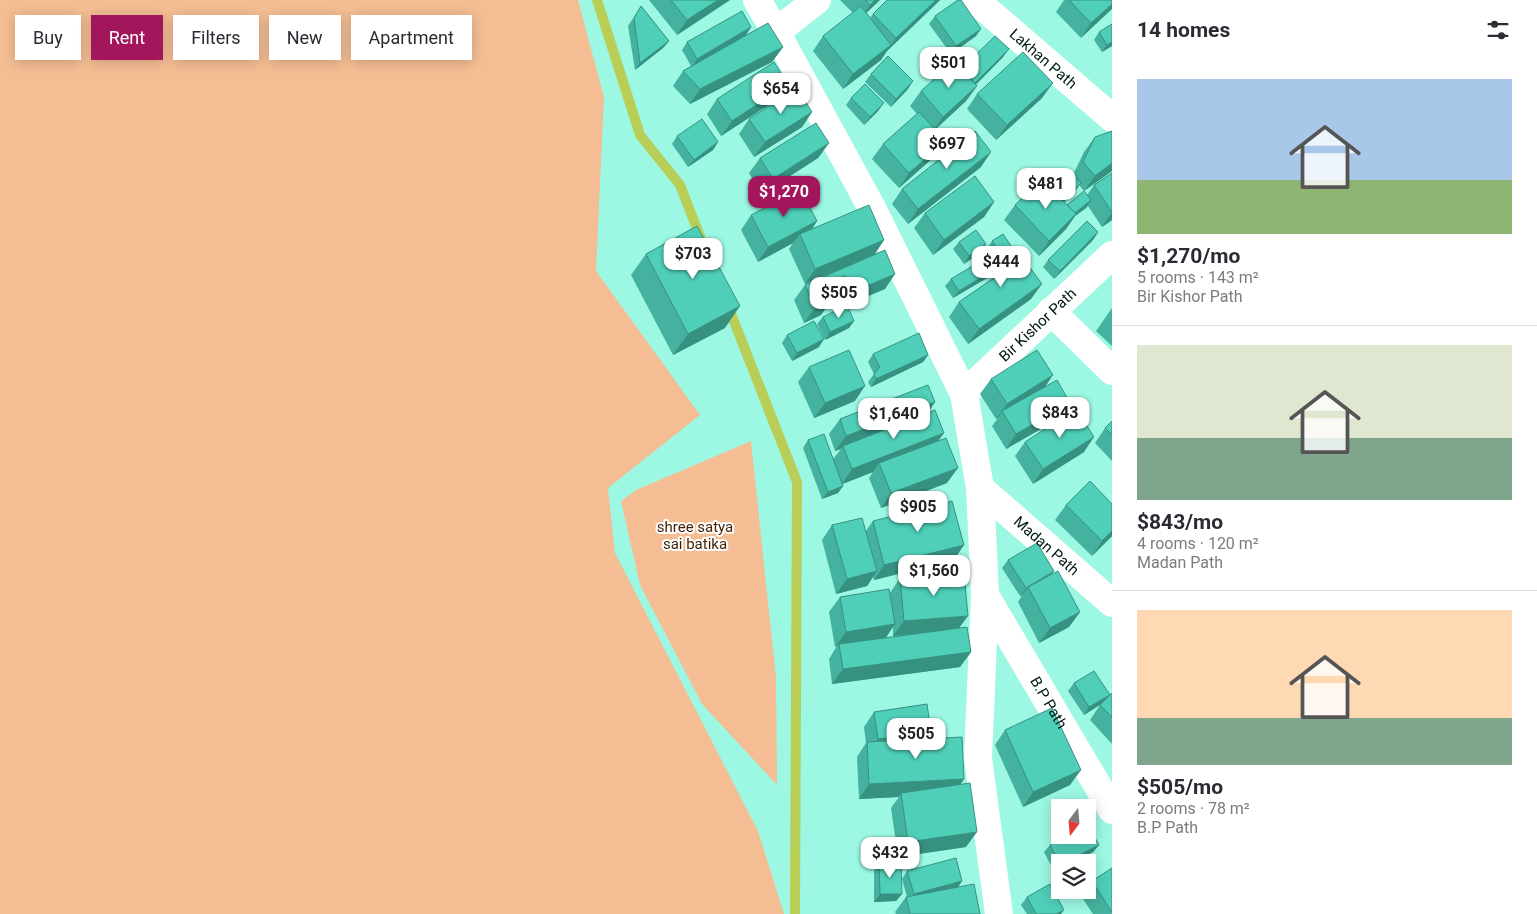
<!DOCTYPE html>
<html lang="en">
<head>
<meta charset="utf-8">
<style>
	:root { --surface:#fff; --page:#f2f2f3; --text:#2b2b33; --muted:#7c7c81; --line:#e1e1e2; --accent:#a4165b }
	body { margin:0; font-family:Roboto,sans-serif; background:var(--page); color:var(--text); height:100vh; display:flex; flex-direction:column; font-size:19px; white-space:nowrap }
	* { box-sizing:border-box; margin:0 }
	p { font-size:16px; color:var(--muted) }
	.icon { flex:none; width:28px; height:28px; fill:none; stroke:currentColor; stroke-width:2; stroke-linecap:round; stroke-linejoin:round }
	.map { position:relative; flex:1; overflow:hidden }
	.panel { display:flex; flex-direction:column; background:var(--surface); width:425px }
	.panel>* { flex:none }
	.banner { position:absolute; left:15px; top:15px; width:475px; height:45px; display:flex; gap:10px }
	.needle { width:32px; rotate:196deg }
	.fabs { position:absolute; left:1051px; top:799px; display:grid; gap:10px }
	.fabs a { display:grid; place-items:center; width:45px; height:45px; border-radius:0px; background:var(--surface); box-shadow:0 2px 12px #0003; font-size:25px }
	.price { position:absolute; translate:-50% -42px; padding:0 11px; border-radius:10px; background:#fff; color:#222; font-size:16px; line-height:32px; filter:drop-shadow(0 1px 2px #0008) }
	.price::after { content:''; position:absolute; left:50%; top:30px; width:15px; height:11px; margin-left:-8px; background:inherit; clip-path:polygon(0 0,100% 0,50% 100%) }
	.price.on { background:var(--accent); color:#fff }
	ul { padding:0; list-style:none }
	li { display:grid; align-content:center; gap:10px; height:265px; padding:0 25px }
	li+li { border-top:1px solid var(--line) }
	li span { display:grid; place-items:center; height:155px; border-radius:0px; color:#555 }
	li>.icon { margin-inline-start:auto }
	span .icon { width:90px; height:90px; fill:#fffc; stroke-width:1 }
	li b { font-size:21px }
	h2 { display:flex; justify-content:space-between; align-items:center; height:60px; padding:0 25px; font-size:21px }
	.chip { padding:0 18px; border-radius:0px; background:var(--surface); box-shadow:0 2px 12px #0003; font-size:18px; line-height:45px }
	.chip.on { background:var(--accent); color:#fff }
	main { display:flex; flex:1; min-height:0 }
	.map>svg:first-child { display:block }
	.green { fill:#f4bd93 }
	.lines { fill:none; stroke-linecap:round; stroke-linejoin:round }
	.stream { stroke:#b8ce56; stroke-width:10 }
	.minor { stroke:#fff; stroke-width:28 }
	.wall { fill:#44b29e; fill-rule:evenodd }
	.shaded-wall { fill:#379181 }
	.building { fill:#4fcfb8; stroke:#379181 }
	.labels { text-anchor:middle; stroke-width:4; stroke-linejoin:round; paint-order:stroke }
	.street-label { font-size:15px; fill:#001a15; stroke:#fff }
	.park-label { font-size:15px; fill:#421f00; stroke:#fff }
</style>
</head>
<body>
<main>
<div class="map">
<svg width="1112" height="914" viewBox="0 0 1112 914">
	<rect width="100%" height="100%" fill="#9cf8e3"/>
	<path class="green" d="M0 0H578L604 97 596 271 700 415 608 488 615 553 758 831 784 914H0Z
		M751 441 776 678 777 785 702 704 640 585 621 501 636 490Z"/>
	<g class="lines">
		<path class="stream" d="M597 0 640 135 680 185 701 239
			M728 306 797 482 795 914"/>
		<g class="minor">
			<path d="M757 0 776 32 873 210 964 394 980 488 985 595 978 758 999 914"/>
			<path id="s1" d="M975 0 1112 118"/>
			<path d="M776 32 817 0"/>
			<path d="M1051 311 1112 371"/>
			<path id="s2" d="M964 394 1112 255"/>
			<path id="s3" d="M980 488 1112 603"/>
			<path id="s4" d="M985 595 1112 810"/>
		</g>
	</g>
	<path class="wall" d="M649 0H730L677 35Z
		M840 0H880L866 13 870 18 873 14 887 0H940L937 3 886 52 881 60 843 89 813 51 823 36 853 13Z
		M1064 0H1112L1081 38 1056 12Z
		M641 6 669 41 663 48 635 70 628 26Z
		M935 16 976 36 951 54 929 24Z
		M1112 24V46L1102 52 1094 40 1099 32Z
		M751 27 746 35 727 46 783 47 772 62 690 104 673 86 683 71 691 66 682 50 687 42Z
		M1003 57 976 85 977 86 966 101 935 130V156L899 188 872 159 883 144 917 114 910 106 921 91 961 69Z
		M871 74 908 89 891 107 865 82Z
		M788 84 778 99 721 136 707 114 717 99Z
		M977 94 1042 98 996 140 967 109Z
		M851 98 878 111 864 125 846 105Z
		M812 112 802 127 754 157 739 134 749 119Z
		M677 136 718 142 713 150 688 167 672 144Z
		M1095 137 1112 171 1084 191 1079 185 1075 191 1064 202 1067 205 1087 195 1094 185 1112 173V220L1102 227 1088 206 1086 208 1075 216 1066 229 1039 256 1004 220 1015 205 1054 191 1073 175 1084 152Z
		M829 143 818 158 762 194 749 173 760 158Z
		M981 167 908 224 892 204 902 189Z
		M994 202 984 217 933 255 914 228 925 213Z
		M751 215 817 221 812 229 884 240 874 255 805 284 789 249 793 243 758 262 741 230Z
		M1098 232 1093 240 1054 279 1043 267 1048 260Z
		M1003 234 1031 299 968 344 949 317 959 302 996 276 992 271 987 278 953 298 945 286 951 279 984 259 982 256 992 241Z
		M959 242 986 244 981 252 964 264 953 249Z
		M885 250V289L842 307 835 291 829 293 821 315 804 323 794 300 805 285Z
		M646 254 725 328 673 355 631 275Z
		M1112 308V346L1096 331Z
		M823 317 854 321 849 328 825 340 817 324Z
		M787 335 819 347 792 361 782 343Z
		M873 354 928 355 923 362 871 387 868 382 874 374 868 362Z
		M809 367 855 401 814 418 798 382Z
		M991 379 1045 387 1060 418 1006 449 992 426 998 418 996 419 980 394Z
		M935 402 927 413 944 433 938 441 947 483 881 508 869 478 873 472 843 484V486L838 493 822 499 803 448 808 440 833 459 841 449 835 451 829 434 840 419Z
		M1112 421V461L1095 443 1105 428Z
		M1025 442 1084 452 1033 484 1015 456Z
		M1066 505 1112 536 1092 556 1055 520Z
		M873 521 954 560 874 580 873 577 867 586 836 594 822 540 832 525 866 531Z
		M1008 560 1054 571 1052 574 1080 612 1069 627 1039 643 1018 602 1022 595 1020 596 1002 568Z
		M900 578 959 628 971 652 960 667 832 684 829 659 837 646 835 647 829 612 840 597 890 593ZM893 627V636L910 634 885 638Z
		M1074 683 1108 697 1112 693V744L1090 720 1100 705 1084 715 1068 691Z
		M874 712 931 732 926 739 964 779 960 785 966 847 898 857 891 808 899 797 859 799 857 757 866 743 864 727Z
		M1005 730 1070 785 1023 807 995 745Z
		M1050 845H1099L1093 852 1060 862V870L1055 873 1044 852Z
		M879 863 902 894 896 901 874 902V871Z
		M1112 868V914H1093L1081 896 1085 890H1088V887L1092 881Z
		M907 871 958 887 980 914H896L895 912 906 897H907L902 879Z
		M1027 897 1061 914H1027L1021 905Z"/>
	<path class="shaded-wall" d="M718 0H730L677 35 687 20Z
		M875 0H880L859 20 870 5Z
		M936 0H940L937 3 886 52 896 38Z
		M1112 4V9L1081 38 1091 23Z
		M751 27 746 35 692 67 697 59Z
		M981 29 976 36 951 54 956 46Z
		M669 41 663 48 635 70 640 63Z
		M1112 42V46L1102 52 1107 45Z
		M891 45 881 60 843 89 853 74Z
		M783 47 772 62 690 104 700 89Z
		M1009 49 1003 57 970 90 975 83Z
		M913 81 908 89 891 107 896 99Z
		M1053 83 1042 98 996 140 1007 125Z
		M788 84 778 99 721 136 732 121Z
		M977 86 966 101 933 131 943 117Z
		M884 103 878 111 864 125 870 117Z
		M812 112 802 127 754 157 765 142Z
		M946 141 935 156 899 188 909 173Z
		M718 142 713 150 688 167 694 160Z
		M829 143 818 158 762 194 773 179Z
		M991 152 981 167 908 224 918 209Z
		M1112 163V171L1084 191 1095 176Z
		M1081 183 1075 191 1056 210 1061 202Z
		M1091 200 1086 208 1075 216 1066 229 1039 256 1049 241 1073 215Z
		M994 202 984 217 933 255 944 240Z
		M1112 212V220L1102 227Z
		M817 221 807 236 800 234 793 243 758 262 768 247Z
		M1098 232 1093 240 1054 279 1060 271Z
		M884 240 874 255 805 284 815 269Z
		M986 244 981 252 964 264 969 256Z
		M993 270 987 278 953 298 959 291Z
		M895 274 885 289 842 307 853 292Z
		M845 276 835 291 815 299 825 284Z
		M1042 284 1031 299 968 344 979 329Z
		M832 300 821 315 804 323 815 308Z
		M740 306 725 328 673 355 688 334Z
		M854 321 849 328 825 340 830 332Z
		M824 339 819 347 792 361 797 353Z
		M928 355 923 362 871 387 876 379Z
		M1053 375 1043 390 1002 411 998 418 996 419 1007 404Z
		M865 386 855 401 814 418 825 403Z
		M935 402 925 417 843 446 841 449 835 451 846 436Z
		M1070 403 1060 418 1006 449 1016 434Z
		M944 433 933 448 879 463 873 472 842 484 852 469Z
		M1094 437 1084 452 1033 484 1043 469Z
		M958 468 947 483 881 508 891 493Z
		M843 486 838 493 822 499 828 492Z
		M1112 531V536L1092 556 1102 541Z
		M964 545 954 560 874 580 884 565Z
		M877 571 867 586 836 594 847 579Z
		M1028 587 1022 595 1020 596 1026 588Z
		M1080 612 1069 627 1039 643 1050 628Z
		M968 616 957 631 893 636 904 621Z
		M895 624 885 639 839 644 837 646 835 647 846 632Z
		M971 652 960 667 832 684 843 669Z
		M1110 695 1104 702 1084 715 1089 707Z
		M931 732 921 747 868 754 878 739Z
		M1081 770 1070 785 1023 807 1033 792Z
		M964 779 954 794 901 793 899 797 859 799 869 784Z
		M977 832 966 847 898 857 908 842Z
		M1099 845 1093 852 1074 862H1065Z
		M1060 866V870L1055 873Z
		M962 881 957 889 908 902 914 894Z
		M880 894H902L896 901 874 902Z
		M1064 910 1061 914H1056Z"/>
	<path class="building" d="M671 0H718L687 20Z
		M865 0H875L870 5Z
		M887 0H936L896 38 873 14Z
		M958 0H961L981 29 956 46 935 16Z
		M1069 0H1112V4L1091 23Z
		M641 6 669 41 640 63 634 18Z
		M861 6 891 45 853 74 823 36Z
		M742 11 751 27 697 59 687 42Z
		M768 23 783 47 700 89 683 71Z
		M1112 24V42L1107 45 1099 32Z
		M995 36 1009 49 975 83 961 69Z
		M1023 52 1053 83 1007 125 977 94Z
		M888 56 913 81 896 99 871 74Z
		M954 61 977 86 943 117 921 91Z
		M774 62 788 84 732 121 717 99Z
		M865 84 884 103 870 117 851 98Z
		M797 88 812 112 765 142 749 119Z
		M919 112 946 141 909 173 883 144Z
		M702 119 718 142 694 160 677 136Z
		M816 123 829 143 773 179 760 158Z
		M975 131 991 152 918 209 902 189Z
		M1112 131V163L1095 176 1083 162 1095 137Z
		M1071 173 1081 183 1063 201 1054 191Z
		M1112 173V212L1094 185Z
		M975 176 994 202 944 240 925 213Z
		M1042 179 1076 214 1049 241 1015 205Z
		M800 189 817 221 768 247 751 215Z
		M1084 191 1091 200 1075 213 1067 205Z
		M869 205 884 240 815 269 800 234Z
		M1087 221 1098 232 1060 271 1048 260Z
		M697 226 740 306 688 334 646 254Z
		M976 230 986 244 969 256 959 242Z
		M1003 234 1020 259 1023 258 1042 284 979 329 959 302 1010 267 992 241Z
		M885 250 895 274 853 292 845 276 825 284 832 300 815 308 805 285Z
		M986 258 993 270 959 291 951 279Z
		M847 305 854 321 830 332 823 317Z
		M814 321 824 339 797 353 787 335Z
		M919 333 928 355 876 379 874 374 880 367 873 354Z
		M849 350 865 386 825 403 809 367Z
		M1037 350 1053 375 1007 404 991 379Z
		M1057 380 1070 403 1016 434 1002 411Z
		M928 385 935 402 846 436 840 419Z
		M1076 409 1094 437 1043 469 1025 442Z
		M935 410 944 433 852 469 843 446Z
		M1112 421V435L1105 428Z
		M824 434 843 486 828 492 808 440Z
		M946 438 958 468 891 493 879 463Z
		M1090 481 1112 504V531L1102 541 1066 505Z
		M952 501 964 545 884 565 873 521Z
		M862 518 877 571 847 579 832 525Z
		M1037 543 1054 571 1026 588 1008 560Z
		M1058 571 1080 612 1050 628 1028 587Z
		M964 573 968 616 904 621 900 578Z
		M889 589 895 624 846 632 840 597Z
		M967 627 971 652 843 669 839 644Z
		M1094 671 1110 695 1089 707 1074 683Z
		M1112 693V717L1100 705Z
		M927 704 931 732 878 739 874 712Z
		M1052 708 1081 770 1033 792 1005 730Z
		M962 737 964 779 869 784 867 742Z
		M970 783 977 832 908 842 901 793Z
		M1088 825 1099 845 1065 862H1060V864L1050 845 1068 835H1088Z
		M956 858 962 881 914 894 907 871Z
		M879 863H901L902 894H880Z
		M1112 868V910L1111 911 1092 881Z
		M974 884 980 914H910L906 897Z
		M1050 884 1064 910 1056 914H1036L1027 897Z"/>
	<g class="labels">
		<g class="street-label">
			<text dy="5" stroke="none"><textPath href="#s1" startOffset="90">Lakhan Path</textPath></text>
			<text dy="5" stroke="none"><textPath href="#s2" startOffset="101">Bir Kishor Path</textPath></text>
			<text dy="5" stroke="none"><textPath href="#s3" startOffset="88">Madan Path</textPath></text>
			<text dy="5" stroke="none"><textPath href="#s4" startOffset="125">B.P Path</textPath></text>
		</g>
		<g class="park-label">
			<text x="695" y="532">shree satya<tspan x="695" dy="17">sai batika</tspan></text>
		</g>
	</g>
</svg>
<div class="fabs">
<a><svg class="needle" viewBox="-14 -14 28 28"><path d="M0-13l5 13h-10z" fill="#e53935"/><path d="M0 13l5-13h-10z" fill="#7c7c81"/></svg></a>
<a><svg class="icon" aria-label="layers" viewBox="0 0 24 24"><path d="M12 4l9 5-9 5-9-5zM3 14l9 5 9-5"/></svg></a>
</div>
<b class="price" style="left:949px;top:89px">$501</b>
<b class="price" style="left:781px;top:115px">$654</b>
<b class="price" style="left:947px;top:170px">$697</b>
<b class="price" style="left:1046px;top:210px">$481</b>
<b class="price on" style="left:784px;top:218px">$1,270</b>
<b class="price" style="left:693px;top:280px">$703</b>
<b class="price" style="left:1001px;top:288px">$444</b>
<b class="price" style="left:839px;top:319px">$505</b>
<b class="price" style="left:1060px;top:439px">$843</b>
<b class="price" style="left:894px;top:440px">$1,640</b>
<b class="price" style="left:918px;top:533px">$905</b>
<b class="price" style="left:934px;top:597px">$1,560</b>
<b class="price" style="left:916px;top:760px">$505</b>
<b class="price" style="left:890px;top:879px">$432</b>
<div class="banner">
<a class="chip">Buy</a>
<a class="chip on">Rent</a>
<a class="chip">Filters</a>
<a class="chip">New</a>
<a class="chip">Apartment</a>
</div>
</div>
<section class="panel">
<h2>14 homes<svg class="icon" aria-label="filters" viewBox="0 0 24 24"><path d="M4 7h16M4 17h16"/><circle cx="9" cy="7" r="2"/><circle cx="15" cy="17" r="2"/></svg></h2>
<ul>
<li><span style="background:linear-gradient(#a9c7e8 65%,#8fb573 0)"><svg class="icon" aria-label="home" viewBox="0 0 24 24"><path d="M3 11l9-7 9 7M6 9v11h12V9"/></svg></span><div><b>$1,270/mo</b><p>5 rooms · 143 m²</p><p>Bir Kishor Path</p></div></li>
<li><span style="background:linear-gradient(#dfe7d0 60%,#7fa58c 0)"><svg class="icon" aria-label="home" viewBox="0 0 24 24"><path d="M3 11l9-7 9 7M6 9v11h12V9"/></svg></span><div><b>$843/mo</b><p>4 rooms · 120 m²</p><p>Madan Path</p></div></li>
<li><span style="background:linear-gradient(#ffd9b3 70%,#7fa58c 0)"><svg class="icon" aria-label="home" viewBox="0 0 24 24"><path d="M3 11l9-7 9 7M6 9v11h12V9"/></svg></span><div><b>$505/mo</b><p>2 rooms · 78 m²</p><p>B.P Path</p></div></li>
</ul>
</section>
</main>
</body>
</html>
